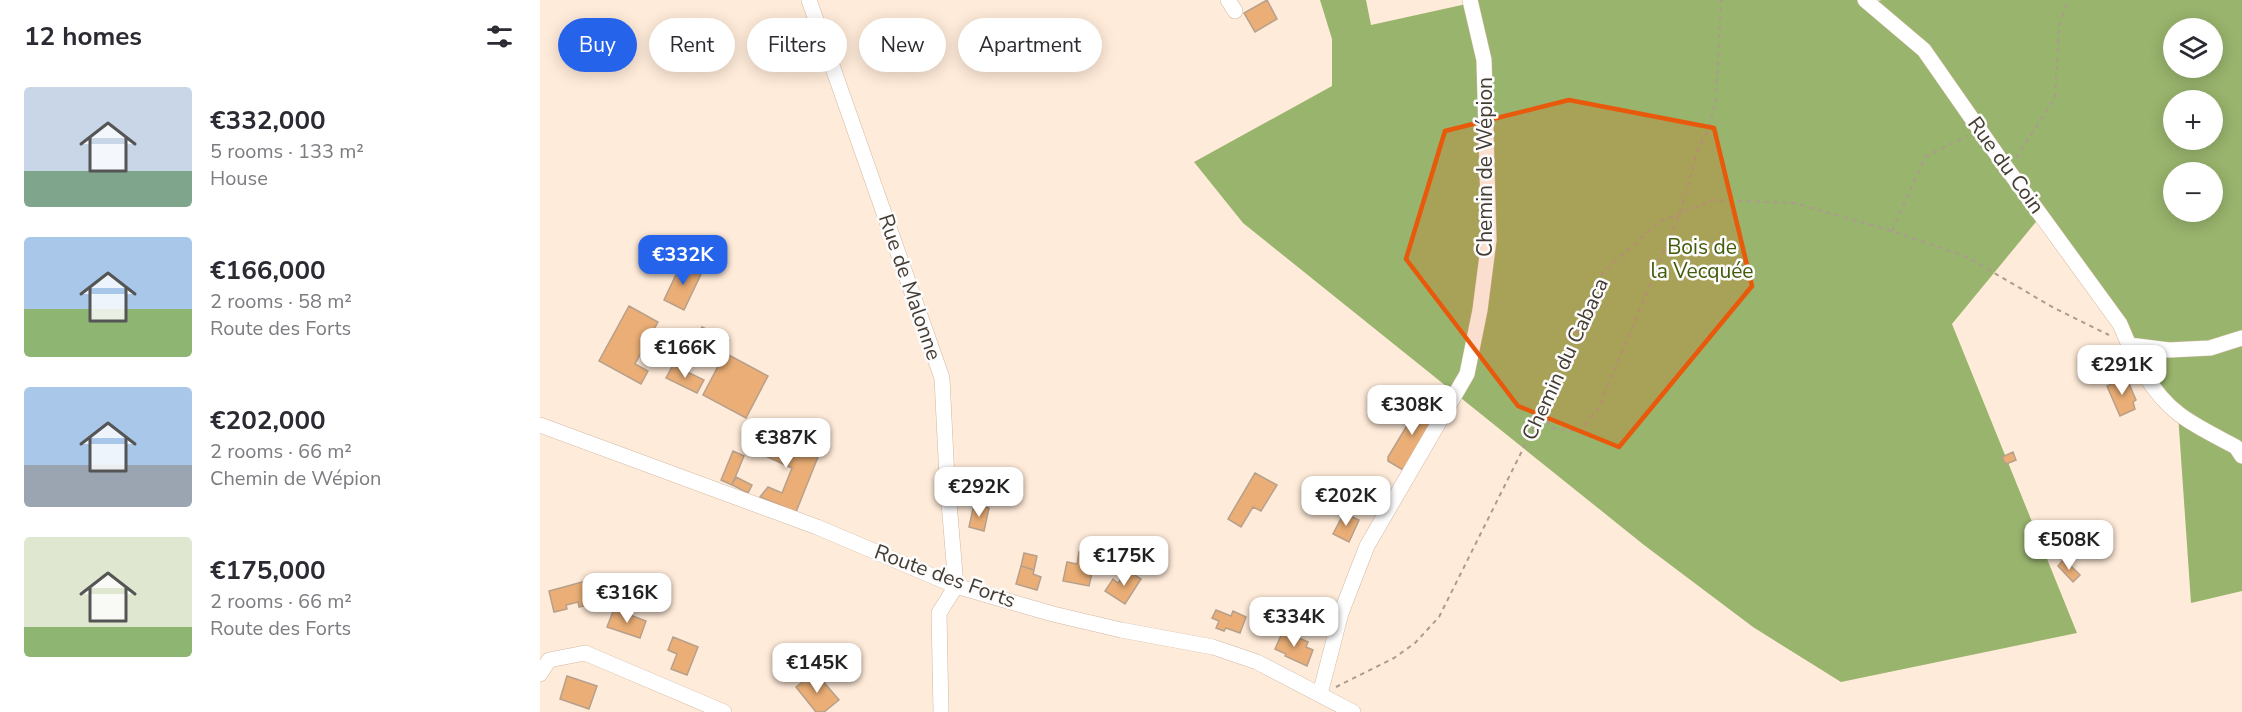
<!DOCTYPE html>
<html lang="en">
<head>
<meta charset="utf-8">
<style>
	:root { --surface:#fff; --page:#f2f2f3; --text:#2b2b33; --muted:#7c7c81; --accent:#2563eb }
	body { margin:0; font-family:"Nunito Sans",sans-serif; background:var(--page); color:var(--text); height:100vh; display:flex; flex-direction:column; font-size:22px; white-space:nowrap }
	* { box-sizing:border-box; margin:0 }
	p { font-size:20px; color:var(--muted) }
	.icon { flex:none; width:33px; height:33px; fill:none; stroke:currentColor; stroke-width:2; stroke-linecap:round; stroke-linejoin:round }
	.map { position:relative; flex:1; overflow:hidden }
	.drawer { display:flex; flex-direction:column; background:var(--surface); width:540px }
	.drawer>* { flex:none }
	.top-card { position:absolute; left:18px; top:18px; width:570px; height:54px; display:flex; gap:12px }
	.fabs { position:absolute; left:1623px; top:18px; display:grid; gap:12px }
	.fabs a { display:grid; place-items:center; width:60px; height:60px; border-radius:50%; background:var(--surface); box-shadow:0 3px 15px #0003; font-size:30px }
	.price { position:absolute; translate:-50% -51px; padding:0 14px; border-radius:12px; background:#fff; color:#222; font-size:20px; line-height:39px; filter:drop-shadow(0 2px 3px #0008) }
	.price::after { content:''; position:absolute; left:50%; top:36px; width:18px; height:14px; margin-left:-9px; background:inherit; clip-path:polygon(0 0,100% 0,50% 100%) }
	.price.selected { background:var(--accent); color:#fff }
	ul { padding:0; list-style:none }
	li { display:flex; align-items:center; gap:18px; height:150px; padding:0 24px }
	li span { display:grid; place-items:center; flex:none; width:168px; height:120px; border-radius:6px; color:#555 }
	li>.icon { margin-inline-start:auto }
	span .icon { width:72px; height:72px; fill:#fffc; stroke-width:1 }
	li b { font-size:26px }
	h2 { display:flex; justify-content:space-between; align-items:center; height:72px; padding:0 24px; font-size:26px }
	.tag { padding:0 21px; border-radius:27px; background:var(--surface); box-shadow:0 3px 15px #0003; font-size:21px; line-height:54px }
	.tag.selected { background:var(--accent); color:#fff }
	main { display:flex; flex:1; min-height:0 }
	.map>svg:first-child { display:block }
	.forest { fill:#99b46d; fill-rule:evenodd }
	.building { fill:#eaae76; stroke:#b7a08b; stroke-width:1.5 }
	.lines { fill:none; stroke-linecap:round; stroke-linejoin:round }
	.minor-casing { stroke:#d1b9a4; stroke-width:16 }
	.path { stroke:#ab9c8e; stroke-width:2; stroke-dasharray:4.5 4.5; stroke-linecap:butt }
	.minor { stroke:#fff; stroke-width:15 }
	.marked { fill:#e8590c; fill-opacity:0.2; stroke:#e8590c; stroke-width:4.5; stroke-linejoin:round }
	.labels { text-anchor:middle; stroke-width:5; stroke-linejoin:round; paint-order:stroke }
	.street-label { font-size:21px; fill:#443b32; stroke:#fcfcfc }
	.park-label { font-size:21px; fill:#425a09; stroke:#fcfcfc }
</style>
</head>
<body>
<main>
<section class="drawer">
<h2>12 homes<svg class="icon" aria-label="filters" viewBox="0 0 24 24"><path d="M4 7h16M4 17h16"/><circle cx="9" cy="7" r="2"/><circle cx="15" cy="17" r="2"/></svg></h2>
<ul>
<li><span style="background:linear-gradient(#c9d6e8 70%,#7fa58c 0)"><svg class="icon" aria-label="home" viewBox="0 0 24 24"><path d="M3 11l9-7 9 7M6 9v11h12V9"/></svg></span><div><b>€332,000</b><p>5 rooms · 133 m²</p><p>House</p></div></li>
<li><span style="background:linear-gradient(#a9c7e8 60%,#8fb573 0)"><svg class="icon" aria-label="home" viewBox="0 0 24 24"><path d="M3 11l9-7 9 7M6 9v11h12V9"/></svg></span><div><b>€166,000</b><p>2 rooms · 58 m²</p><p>Route des Forts</p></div></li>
<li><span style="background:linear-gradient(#a9c7e8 65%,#9aa5b1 0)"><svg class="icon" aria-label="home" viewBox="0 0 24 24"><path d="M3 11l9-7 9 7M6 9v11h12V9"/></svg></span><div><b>€202,000</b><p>2 rooms · 66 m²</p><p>Chemin de Wépion</p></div></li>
<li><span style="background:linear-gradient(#dfe7d0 75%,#8fb573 0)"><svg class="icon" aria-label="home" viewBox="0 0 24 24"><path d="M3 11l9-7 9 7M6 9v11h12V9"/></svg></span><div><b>€175,000</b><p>2 rooms · 66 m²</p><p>Route des Forts</p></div></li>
</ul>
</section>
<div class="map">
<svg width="1702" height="712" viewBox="0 0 1702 712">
	<rect width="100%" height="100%" fill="#ffebd9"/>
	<path class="forest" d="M780 0H826L831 25 931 3 937 0H1325L1328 3 1342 0H1702V591L1651 603 1638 414 1500 217 1412 324 1537 633 1301 682 1213 627 1104 545 703 223 654 162 792 86V39ZM1634 28H1672V68H1634ZM1634 100H1672V140H1634ZM1634 172H1672V212H1634Z"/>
	<path class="building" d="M727 0 737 19 715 32 704 13Z
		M142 262 162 272 144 310 124 300Z
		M89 306 118 322 95 364 108 371 101 384 59 361Z
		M162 327 189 340 179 362 152 348Z
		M185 353 228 376 206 418 163 395Z
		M133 365 164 380 157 393 126 378Z
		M1586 377 1596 400 1593 402 1595 409 1580 416 1567 386Z
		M883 399 894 405 886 419 892 423 863 470 848 461V457Z
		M215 431 278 457 256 512 220 497 228 487 242 493 252 468 210 449 209 444Z
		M193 451 204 456 192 485 181 480Z
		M1473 452 1476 460 1466 464 1462 457Z
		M715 473 737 485 721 511 713 507 701 527 688 519Z
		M196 477 212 485 208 493 192 485Z
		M434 504 449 508 444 531 429 527Z
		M804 513 819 520 809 542 793 534Z
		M539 552 556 556 549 586 523 581 527 562 537 564Z
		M484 553 497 556 494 570 481 566Z
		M1524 559 1540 575 1533 582 1518 566Z
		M481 566 494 570 493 574 501 577 497 590 476 584Z
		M587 570 601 579 585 604 565 591 573 579 578 583Z
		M46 581 52 604 39 607 38 602 26 605 27 609 14 612 9 591Z
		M74 609 106 621 100 638 67 627Z
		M676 610 691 616 693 611 706 617 700 633 686 628 684 631 676 628 679 621 672 618Z
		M743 631 768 642 766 647 773 650 767 666 745 656 746 654 735 649Z
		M133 637 158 647 147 675 131 669 137 654 128 650Z
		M275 672 299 700 284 712H276L256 687Z
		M27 676 57 686 49 709 20 699Z"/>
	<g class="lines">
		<defs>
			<path id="minor" d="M269 0 402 378 407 479 416 586 399 613 401 712
				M688 0 695 11
				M1325 0 1384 50 1460 159 1580 324C1593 356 1611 393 1639 414 1656 427 1678 437 1696 447L1702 456
				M1589 345 1629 350 1670 348 1702 338
				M0 425 277 527 416 586 513 614 581 630 673 647 717 662 813 712
				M0 674 9 660 45 653 184 712
				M780 694 801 613 827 546 927 374 940 310 949 240 944 60 930 0"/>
		</defs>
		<use href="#minor" class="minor-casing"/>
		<path class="path" d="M1476 158 1515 98 1519 26 1528 0
			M1352 231 1385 157 1427 136
			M1002 413 1012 428 1039 432 1059 407 1140 213 1158 149 1169 128 1176 99 1181 0
			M796 687 854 658 875 643 899 617 1002 411 1063 272 1119 222 1174 200 1254 203 1352 231 1427 257 1514 308 1569 335"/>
		<use href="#minor" class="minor"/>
	</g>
	<path class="marked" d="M1029 100 1174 128 1212 286 1079 447 978 406 866 259 905 131Z"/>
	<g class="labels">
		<g class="street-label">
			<text transform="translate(1466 165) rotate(54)" y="7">Rue du Coin</text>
			<text transform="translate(945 167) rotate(-90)" y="7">Chemin de Wépion</text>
			<text transform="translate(370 287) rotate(71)" y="7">Rue de Malonne</text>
			<text transform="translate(1025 359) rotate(-65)" y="7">Chemin du Cabaca</text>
			<text transform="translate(405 576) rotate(20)" y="7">Route des Forts</text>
		</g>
		<g class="park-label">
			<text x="1162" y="254">Bois de<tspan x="1162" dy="24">la Vecquée</tspan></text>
		</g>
	</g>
</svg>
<div class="fabs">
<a><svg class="icon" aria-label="layers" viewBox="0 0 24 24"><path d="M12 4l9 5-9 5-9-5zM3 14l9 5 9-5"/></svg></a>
<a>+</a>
<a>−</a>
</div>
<b class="price selected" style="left:143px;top:286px">€332K</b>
<b class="price" style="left:145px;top:379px">€166K</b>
<b class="price" style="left:1582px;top:396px">€291K</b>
<b class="price" style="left:872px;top:436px">€308K</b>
<b class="price" style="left:246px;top:469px">€387K</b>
<b class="price" style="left:439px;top:518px">€292K</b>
<b class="price" style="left:806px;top:527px">€202K</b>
<b class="price" style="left:1529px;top:571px">€508K</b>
<b class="price" style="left:584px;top:587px">€175K</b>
<b class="price" style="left:87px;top:624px">€316K</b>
<b class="price" style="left:754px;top:648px">€334K</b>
<b class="price" style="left:277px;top:694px">€145K</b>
<div class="top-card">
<a class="tag selected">Buy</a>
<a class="tag">Rent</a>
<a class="tag">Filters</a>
<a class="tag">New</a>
<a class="tag">Apartment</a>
</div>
</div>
</main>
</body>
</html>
